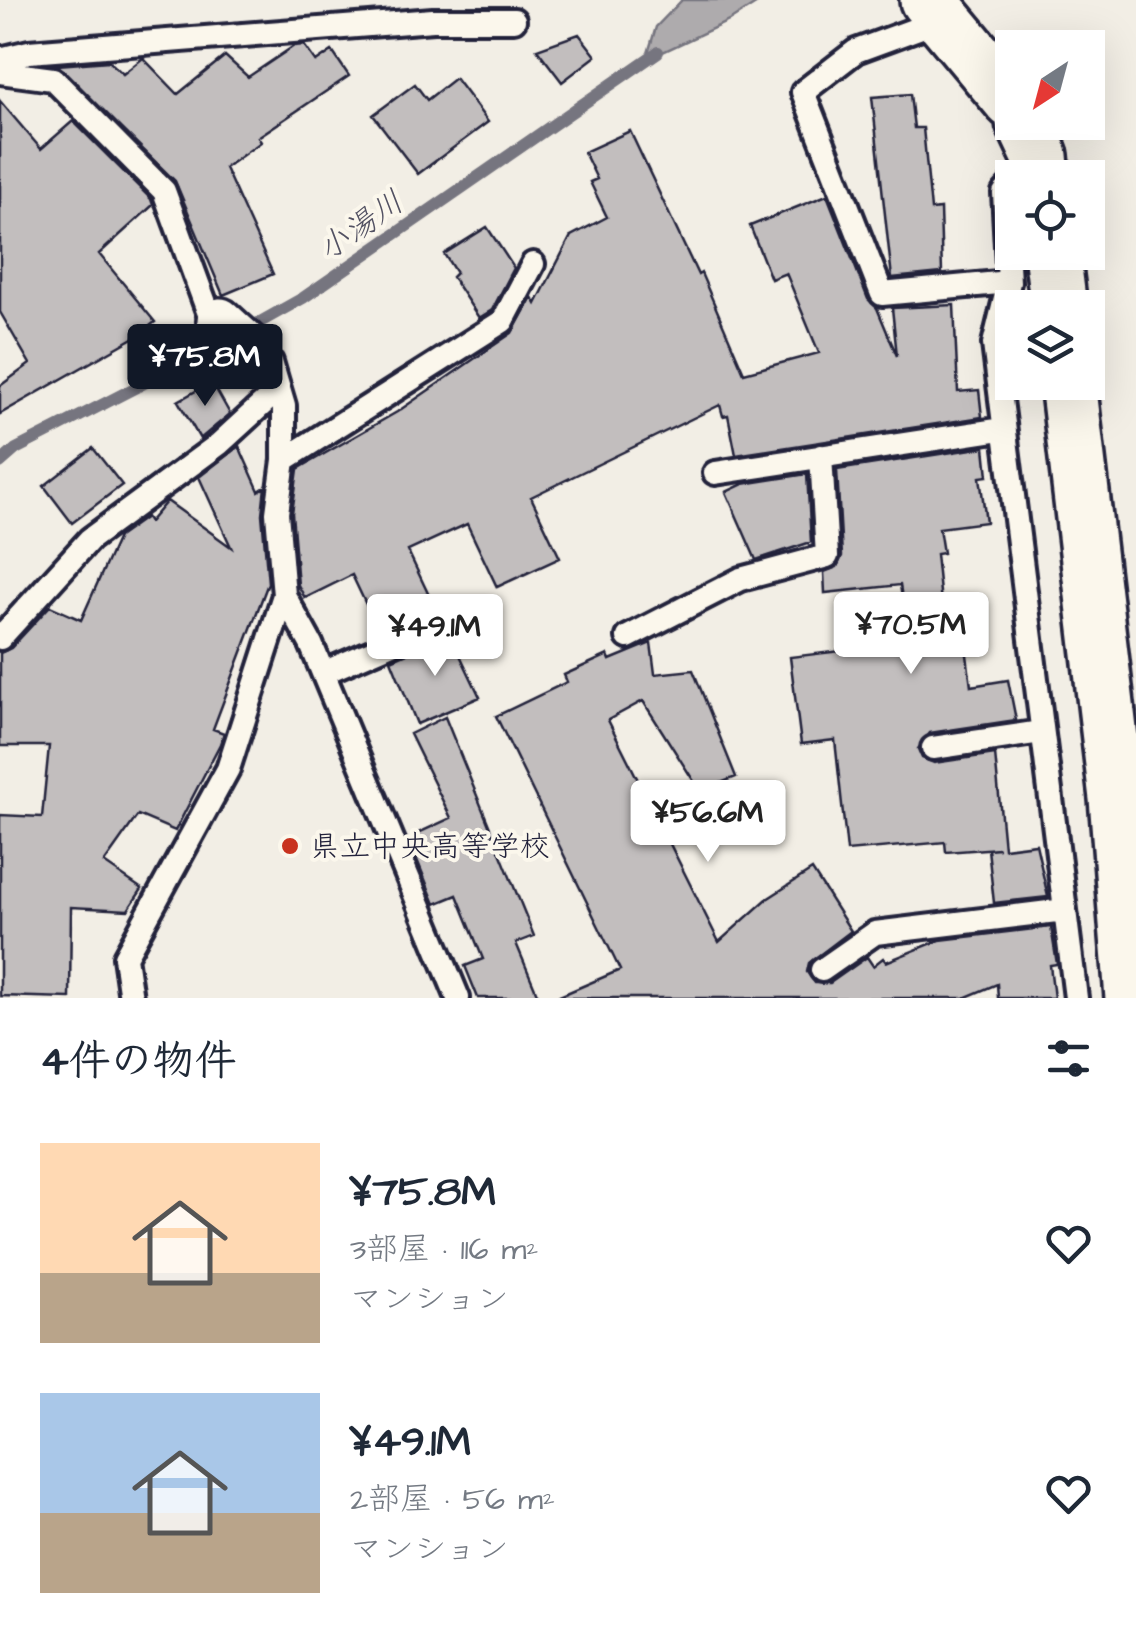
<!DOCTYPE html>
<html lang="ja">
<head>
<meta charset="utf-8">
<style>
	:root { --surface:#fff; --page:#f2f2f3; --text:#1f2937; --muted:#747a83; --accent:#111827 }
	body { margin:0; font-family:"Architects Daughter","Klee One",sans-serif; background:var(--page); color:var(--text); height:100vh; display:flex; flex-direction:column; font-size:38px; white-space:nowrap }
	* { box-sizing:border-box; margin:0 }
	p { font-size:32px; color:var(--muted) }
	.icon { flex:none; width:55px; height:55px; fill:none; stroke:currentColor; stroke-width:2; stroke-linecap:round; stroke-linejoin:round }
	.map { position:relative; height:998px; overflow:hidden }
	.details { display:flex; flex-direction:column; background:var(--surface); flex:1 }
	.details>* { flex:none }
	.needle { width:65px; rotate:216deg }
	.buttons { position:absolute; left:995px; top:30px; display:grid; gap:20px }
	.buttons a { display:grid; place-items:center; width:110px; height:110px; border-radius:0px; background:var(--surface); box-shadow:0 10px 40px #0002; font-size:50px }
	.price { position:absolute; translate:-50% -85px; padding:0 22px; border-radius:10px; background:#fff; color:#222; font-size:32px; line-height:65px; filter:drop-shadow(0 2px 5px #0008) }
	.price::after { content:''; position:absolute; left:50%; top:60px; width:30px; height:22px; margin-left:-15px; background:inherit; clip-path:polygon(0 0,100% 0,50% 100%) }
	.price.on { background:var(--accent); color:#fff }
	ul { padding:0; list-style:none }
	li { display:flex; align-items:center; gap:30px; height:250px; padding:0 40px }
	li span { display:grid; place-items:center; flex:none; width:280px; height:200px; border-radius:0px; color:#555 }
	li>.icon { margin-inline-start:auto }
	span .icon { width:120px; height:120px; fill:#fffc; stroke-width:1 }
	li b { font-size:42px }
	h2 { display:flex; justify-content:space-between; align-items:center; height:120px; padding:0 40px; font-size:42px }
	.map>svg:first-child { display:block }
	.water { fill:#aeabad; stroke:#76747f; stroke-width:2.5 }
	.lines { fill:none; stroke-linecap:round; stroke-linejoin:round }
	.stream { stroke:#76747f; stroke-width:12 }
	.building { fill:#c2bebe; stroke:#22223b; stroke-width:2.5 }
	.lane-casing { stroke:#22223b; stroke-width:30 }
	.street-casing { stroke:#22223b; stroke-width:52 }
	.secondary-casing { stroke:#22223b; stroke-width:62 }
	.lane { stroke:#fbf7ec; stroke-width:22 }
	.street { stroke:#fbf7ec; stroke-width:45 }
	.secondary { stroke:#fbf7ec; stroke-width:55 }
	.poi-dot { fill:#c8321e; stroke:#fbf7ec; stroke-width:4 }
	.labels { text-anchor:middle; stroke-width:8; stroke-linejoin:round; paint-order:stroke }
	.poi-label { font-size:30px; fill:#22223b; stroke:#fbf7ec; text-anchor:start }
	.water-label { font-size:32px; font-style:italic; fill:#535263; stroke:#fbf7ec }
</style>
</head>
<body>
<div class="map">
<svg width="1136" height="998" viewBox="0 0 1136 998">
	<rect width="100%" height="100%" fill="#f2eee5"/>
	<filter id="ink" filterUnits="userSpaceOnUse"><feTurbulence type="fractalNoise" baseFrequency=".01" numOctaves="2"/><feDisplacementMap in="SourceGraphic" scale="20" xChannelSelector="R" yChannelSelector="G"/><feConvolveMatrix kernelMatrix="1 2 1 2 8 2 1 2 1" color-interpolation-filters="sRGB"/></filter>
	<g filter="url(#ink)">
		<path class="water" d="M682 0H762L729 21 646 60 656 27Z"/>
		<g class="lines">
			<path class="stream" d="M244 331 303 298 658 52
				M0 463 16 449 226 341"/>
		</g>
		<path class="building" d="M579 34 596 56 562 82 537 49Z
			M304 45 316 62 332 51 349 76 258 137 261 142 225 168 273 274 223 295 175 181 57 65 109 61 123 74 143 58 178 94 225 56 248 77 294 46Z
			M455 78 488 122 418 174 373 115 415 84 427 100Z
			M910 94 914 128H923L931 210 940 209 942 273 892 278 872 97Z
			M0 101 41 149 73 121 151 199 153 205 99 254 155 322 137 336 0 414V386L30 364 0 312Z
			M630 131 698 275 701 273 744 373 819 353 786 273 771 279 750 226 827 195 868 299 877 308 897 356 892 308 954 305 958 392 979 390 982 417 736 455 728 415 723 416 720 405 531 497 560 558 497 587 467 524 408 551 435 608 379 632 352 575 305 598 298 585 292 513 298 469 397 412 512 333 532 297 536 304 571 236 607 217 590 182 597 179 584 152Z
			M487 227 514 268 492 310 479 318 452 277 456 273 444 254Z
			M212 382 230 414 200 439 178 401Z
			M239 446 259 491 265 487 262 514 268 583 213 729 224 733 220 744 175 831 138 815 104 863 142 889 128 910 71 907 70 998 0 996V815L42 817 49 746H0V653L11 648 50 606 81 620 118 537 146 517 149 522 167 501 231 547 199 477Z
			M985 447 988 476 980 477 986 522 939 528 943 553 936 554 945 641 965 639 971 686 1008 680 1016 720 930 733 918 749 922 758 934 763 995 754 1004 848 1036 844 1048 897 994 903 988 849 999 848 946 852 945 842 847 851 835 740 801 744 790 657 909 643 900 585 825 593 824 572 837 567 842 556 837 470Z
			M93 448 122 485 72 523 44 486Z
			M807 474 811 542 756 560 726 492 743 484Z
			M450 634 480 697 417 724 391 660Z
			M651 643 655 674 693 670 736 777 700 791 643 701 608 720 719 942 767 899 812 870 851 931 809 963 807 972 815 983H830L867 957 873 966 883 958 886 962 940 940 1051 927 1057 964 1050 965 1054 998H998L997 984 964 998H555L620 970 496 716 567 682 564 675 608 655 610 660Z
			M445 717 534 936 516 943 539 998H478L465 966 483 959 457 895 435 904 411 845 420 841 416 834 451 818 410 734Z"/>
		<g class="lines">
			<defs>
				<path id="lane" d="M943 19 856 51 803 92 882 294 1009 282
					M0 59 29 52 433 20H514
					M0 72 53 79 164 191 208 311 220 321
					M1012 184 1004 193 1009 282 994 344 1076 998
					M284 460 503 321 533 264
					M715 473 1002 429
					M284 595 311 644 458 998
					M628 637 741 579 827 556 821 456
					M0 638 90 539 219 444 279 389
					M323 673 447 619
					M933 748 1041 732
					M822 970 875 933 1065 910
					M131 998 125 957 228 769 284 595 277 513 284 460V406L271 362 255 353"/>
				<path id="street" d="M220 321 255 353"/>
				<path id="secondary" d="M928 0 1012 101
					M1024 122 1040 156 1042 178
					M1052 252 1059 308
					M1068 382 1117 798 1133 998"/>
			</defs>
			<use href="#lane" class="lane-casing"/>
			<use href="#street" class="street-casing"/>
			<use href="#secondary" class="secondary-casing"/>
			<use href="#lane" class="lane"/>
			<use href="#street" class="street"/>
			<use href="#secondary" class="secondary"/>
		</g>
	</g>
	<circle class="poi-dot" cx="290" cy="846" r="10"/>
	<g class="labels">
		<g class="poi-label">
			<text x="310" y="856">県立中央高等学校</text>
		</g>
		<g class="water-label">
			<text transform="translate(360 225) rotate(-35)" y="11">小湯川</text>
		</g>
	</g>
</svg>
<div class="buttons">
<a><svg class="needle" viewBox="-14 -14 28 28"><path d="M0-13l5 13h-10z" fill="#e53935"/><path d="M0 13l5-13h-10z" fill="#747a83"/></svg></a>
<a><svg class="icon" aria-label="locate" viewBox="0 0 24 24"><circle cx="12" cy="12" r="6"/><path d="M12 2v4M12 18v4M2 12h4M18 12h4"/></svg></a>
<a><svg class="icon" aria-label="layers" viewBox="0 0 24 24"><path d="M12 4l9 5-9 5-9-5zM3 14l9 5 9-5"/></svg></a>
</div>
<b class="price on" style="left:205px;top:409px">¥75.8M</b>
<b class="price" style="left:911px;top:677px">¥70.5M</b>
<b class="price" style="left:435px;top:679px">¥49.1M</b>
<b class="price" style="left:708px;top:865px">¥56.6M</b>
</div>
<section class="details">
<h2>4件の物件<svg class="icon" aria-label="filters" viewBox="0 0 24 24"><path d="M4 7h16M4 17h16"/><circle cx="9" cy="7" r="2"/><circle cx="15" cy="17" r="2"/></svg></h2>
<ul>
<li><span style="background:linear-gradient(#ffd9b3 65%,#b9a48a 0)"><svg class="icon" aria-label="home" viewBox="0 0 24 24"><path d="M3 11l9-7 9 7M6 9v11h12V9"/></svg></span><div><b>¥75.8M</b><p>3部屋 · 116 m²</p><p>マンション</p></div><svg class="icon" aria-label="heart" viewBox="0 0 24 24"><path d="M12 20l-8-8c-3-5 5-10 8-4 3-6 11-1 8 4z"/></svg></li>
<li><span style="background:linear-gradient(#a9c7e8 60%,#b9a48a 0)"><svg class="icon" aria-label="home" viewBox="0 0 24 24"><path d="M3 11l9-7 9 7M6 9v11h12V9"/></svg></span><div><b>¥49.1M</b><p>2部屋 · 56 m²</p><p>マンション</p></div><svg class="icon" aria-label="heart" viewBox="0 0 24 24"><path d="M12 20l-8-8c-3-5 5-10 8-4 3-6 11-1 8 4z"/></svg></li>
</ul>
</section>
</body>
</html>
